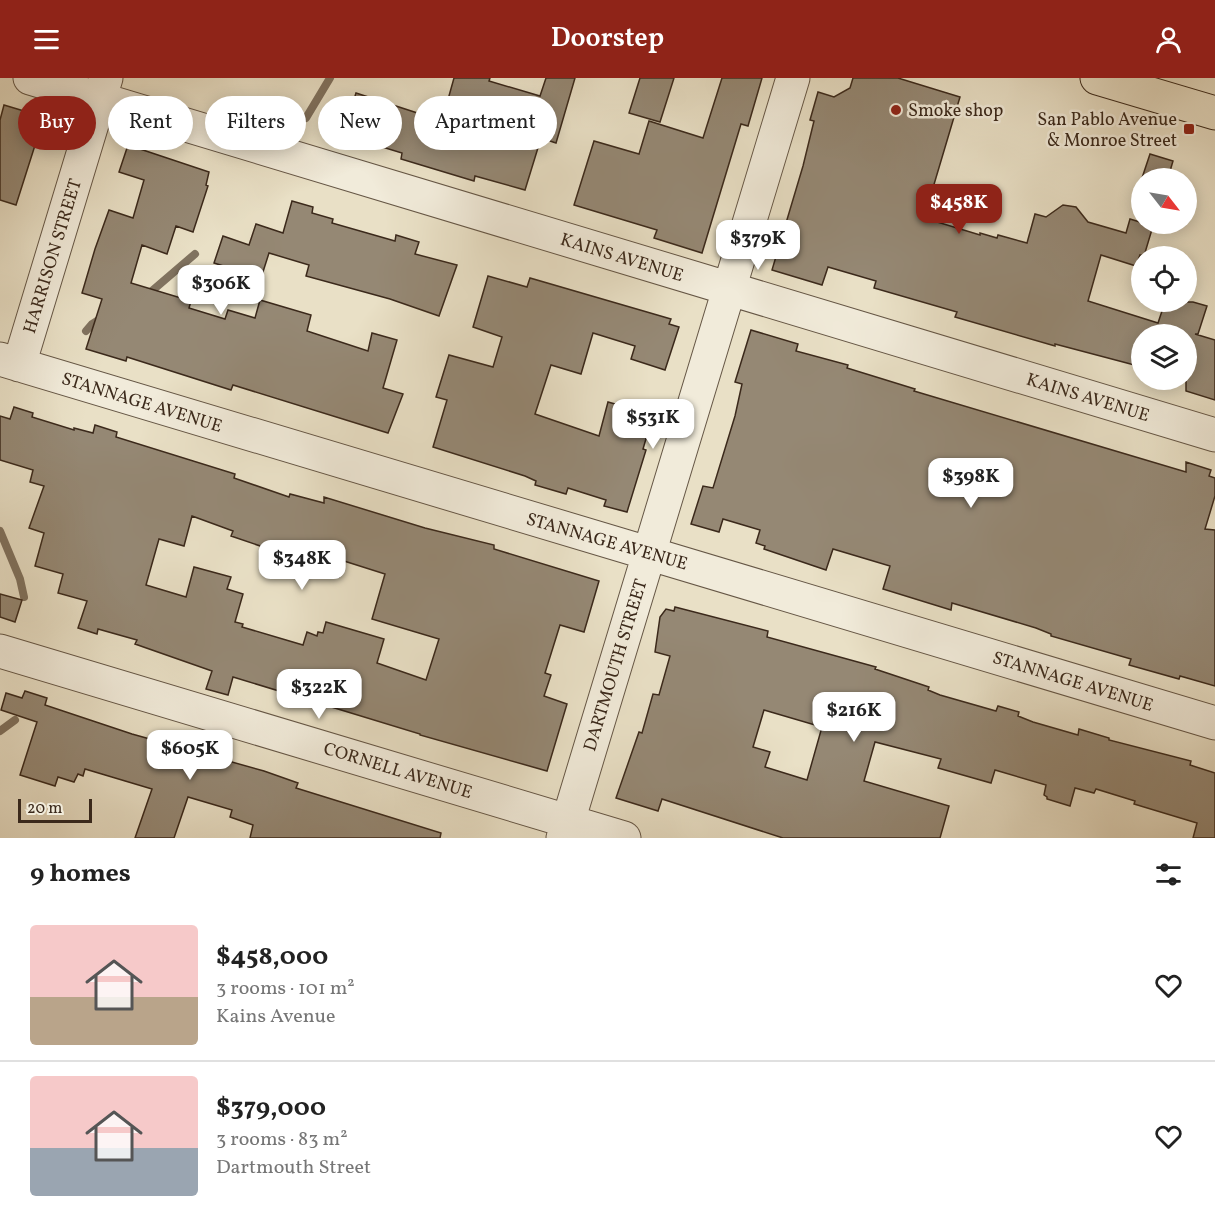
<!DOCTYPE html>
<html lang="en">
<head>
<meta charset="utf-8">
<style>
	:root { --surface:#fff; --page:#f2f2f2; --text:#222; --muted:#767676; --line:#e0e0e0; --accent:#8f2418 }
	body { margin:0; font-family:Vollkorn,serif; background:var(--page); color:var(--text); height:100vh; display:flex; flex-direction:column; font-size:22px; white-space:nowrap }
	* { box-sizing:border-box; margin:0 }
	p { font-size:20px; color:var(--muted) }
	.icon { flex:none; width:33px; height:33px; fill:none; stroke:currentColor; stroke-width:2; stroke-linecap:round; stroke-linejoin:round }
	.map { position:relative; height:760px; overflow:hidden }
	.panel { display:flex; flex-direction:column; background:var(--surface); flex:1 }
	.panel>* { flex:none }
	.banner { position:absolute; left:18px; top:18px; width:600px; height:54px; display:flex; gap:12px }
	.needle { width:39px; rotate:121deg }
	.fabs { position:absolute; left:1131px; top:90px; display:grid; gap:12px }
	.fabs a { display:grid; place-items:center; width:66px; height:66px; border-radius:50%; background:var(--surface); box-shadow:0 3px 15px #0003; font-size:30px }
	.scale { position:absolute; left:18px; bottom:15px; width:74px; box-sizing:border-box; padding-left:6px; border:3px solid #3b291b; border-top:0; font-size:16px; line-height:21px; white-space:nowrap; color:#3b291b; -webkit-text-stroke:4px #f1ebda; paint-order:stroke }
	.price { position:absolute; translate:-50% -51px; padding:0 14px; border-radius:12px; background:#fff; color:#222; font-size:20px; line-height:39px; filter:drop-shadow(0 2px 3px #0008) }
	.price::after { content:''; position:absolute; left:50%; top:36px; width:18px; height:14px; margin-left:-9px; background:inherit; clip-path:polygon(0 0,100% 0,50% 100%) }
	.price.on { background:var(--accent); color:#fff }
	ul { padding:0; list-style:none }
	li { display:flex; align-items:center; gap:18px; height:150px; padding:0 30px }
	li+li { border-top:2px solid var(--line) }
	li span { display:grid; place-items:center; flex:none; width:168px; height:120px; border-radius:6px; color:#555 }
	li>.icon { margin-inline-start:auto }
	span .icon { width:72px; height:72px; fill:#fffc; stroke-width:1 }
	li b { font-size:26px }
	h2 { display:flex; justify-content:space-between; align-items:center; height:72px; padding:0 30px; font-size:26px }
	.pill { padding:0 21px; border-radius:27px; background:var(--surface); box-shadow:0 3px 15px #0003; font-size:21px; line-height:54px }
	.pill.on { background:var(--accent); color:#fff }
	header { display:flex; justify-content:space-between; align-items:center; height:78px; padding:0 30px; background:var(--accent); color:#fff; font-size:27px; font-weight:600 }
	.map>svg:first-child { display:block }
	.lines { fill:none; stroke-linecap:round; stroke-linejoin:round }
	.stream { stroke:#80725f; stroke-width:8 }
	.building { fill:#958874; stroke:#3b291b; stroke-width:1.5; fill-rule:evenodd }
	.minor-casing { stroke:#665746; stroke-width:35 }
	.major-casing { stroke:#3b291b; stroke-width:35 }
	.minor { stroke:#f1ebda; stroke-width:33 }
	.major { stroke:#e9e0c6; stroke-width:33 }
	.poi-dot { fill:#8f2418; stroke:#f1ebda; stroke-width:2 }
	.labels { text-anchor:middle; stroke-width:5; stroke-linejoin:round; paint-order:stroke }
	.poi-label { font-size:18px; fill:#3b291b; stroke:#f1ebda; text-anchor:start }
	.street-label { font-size:18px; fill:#3b291b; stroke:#f1ebda }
</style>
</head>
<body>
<header><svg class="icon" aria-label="menu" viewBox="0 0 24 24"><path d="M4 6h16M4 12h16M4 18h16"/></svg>Doorstep<svg class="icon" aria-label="person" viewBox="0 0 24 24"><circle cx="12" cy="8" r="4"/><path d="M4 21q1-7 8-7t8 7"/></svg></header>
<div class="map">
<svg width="1215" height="760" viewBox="0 0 1215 760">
	<rect width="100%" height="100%" fill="#e9e0c6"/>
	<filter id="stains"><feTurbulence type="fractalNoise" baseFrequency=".00333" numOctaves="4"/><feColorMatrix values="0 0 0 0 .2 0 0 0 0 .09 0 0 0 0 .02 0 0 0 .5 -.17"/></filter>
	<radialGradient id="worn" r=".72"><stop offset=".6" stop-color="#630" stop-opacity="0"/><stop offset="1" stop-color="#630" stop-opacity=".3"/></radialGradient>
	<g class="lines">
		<path class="stream" d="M306 40 330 0
			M146 218 195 176
			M86 253 92 246 103 239
			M0 453 20 501 24 519
			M0 653 15 642"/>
	</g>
	<path class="building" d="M454 0H490L489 3 540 18 546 0H575L556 65 541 60 525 112 475 98 474 103 421 87 401 81 402 75 343 57 356 15 442 43Z
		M640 0H674L660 44 629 35Z
		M722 0H762L748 48 741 46 702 175 654 160 657 152 574 127 594 63 639 76 649 43 703 60Z
		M853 0H898L960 19 924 140 980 157V155L997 160 998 157 1027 165 1035 136 1046 139 1063 127 1076 129 1088 144 1126 155 1130 141 1153 148 1144 178 1140 177 1136 188 1101 177 1088 223 1158 245 1165 224H1193L1207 228 1198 256H1195L1215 262V322L1186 313V256H1142V289L1055 266V268L955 239 957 234 874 210 876 203 828 189 822 207 772 192 803 88 814 43 810 42 818 14 834 19 850 10Z
		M4 27 44 39 16 127 0 122V42Z
		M128 67 209 94 206 107 208 108 193 154 176 148 167 176 142 167 131 205 191 223 189 230 225 241 228 232 255 240 260 222 311 237 307 253 368 273 372 255 397 262 383 310 403 316 388 355 233 307 231 312 127 279 126 283 86 271 102 221 82 215 95 171 109 132 133 140 144 102 119 94Z
		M1150 76 1173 83 1168 100H1142Z
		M292 123 313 129 312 135 333 141 332 145 395 163 396 157 419 164 415 176 457 187 439 238 390 221 306 198 309 187 269 175 261 200 214 185 223 158 249 167 256 146 283 155Z
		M488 198 527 209 530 200 671 241 669 246 679 249 665 292 631 281 635 268 593 255 581 296 551 287 535 336 599 358 608 324 653 337 643 371 646 372 627 434 604 428 606 422 568 410 566 416 535 407 536 403 525 398 433 369 447 322 436 319 449 277 493 289 502 259 473 249Z
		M751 252 798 266 796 273 848 287 847 290 915 311 914 313 1186 394V384L1211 392 1209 398 1215 400V418L1205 451 1215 452V608L1180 598 1179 601 1129 587 1131 581 1051 558V556L1036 550 952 525 951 532 883 511 890 488 833 471 826 492 764 471 765 468 756 465 760 452 723 441 719 454 691 446 703 408 713 410 735 338 742 306 735 304Z
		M14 329 33 335 32 339 74 352V350L93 355 95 347 117 354 116 359 235 396 234 400 289 419 290 416 324 425V419L425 450 494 467V471L599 503 584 554 560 547 545 595 551 597 544 618 567 626 547 693 420 657V656L233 599 228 617 206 611 212 593 135 566 137 562 98 551 97 556 78 550 87 523 58 515 63 496 35 488 44 455 29 450 44 408 30 404 33 392 0 382V338L10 341ZM192 438 233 453 231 458 272 472 270 478 339 499 344 483 385 496 372 541 439 561 426 602 377 585 384 561 326 544 323 555 318 554 317 558 307 554 303 567 242 549 243 546 235 544 243 516 227 511 231 499 194 489 186 519 146 507 159 461 184 468Z
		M0 516 22 522 15 544 0 539Z
		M675 529 768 553 767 559 876 589 875 591 929 609 928 612 940 617 996 633 998 628 1019 634 1018 638 1033 644 1078 657 1079 651 1109 660V662L1191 683 1190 687 1215 695V760H1193L1197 745 1134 726 1135 723 1096 711 1094 715 1075 710 1070 728 1047 721V719L1044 717 1046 707 995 692 991 705 938 690 941 681 875 664 864 703 949 728 940 760H783L662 721 658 733 616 720 639 654 642 655 653 616 659 617 670 578 655 574 660 539 666 531 674 533ZM764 632 822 649 807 702 765 689 770 674 753 669Z
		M25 613 47 620 45 627 132 656 264 693 298 705 296 710 441 755 440 760H250L253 747 230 739 232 732 188 719 174 760H135L152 711 85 691 83 698 78 696 74 704 58 699 55 708 20 697 37 644 1 632 6 615 22 620Z"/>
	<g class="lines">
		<defs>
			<path id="minor" d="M30 0 1215 357
				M0 281 1215 645
				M19 287 106 0
				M0 573 624 760
				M563 760 793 0"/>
			<path id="major" d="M1097 0 1215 35"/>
		</defs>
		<use href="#minor" class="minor-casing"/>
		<use href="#major" class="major-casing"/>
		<use href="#minor" class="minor"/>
		<use href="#major" class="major"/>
	</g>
	<g class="poi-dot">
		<circle cx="896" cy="32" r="6"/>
		<rect x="1183" y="45" width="12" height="12" rx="3"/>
	</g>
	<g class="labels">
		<g class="poi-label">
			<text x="908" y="38">Smoke shop</text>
			<text x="1177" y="47" text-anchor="end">San Pablo Avenue<tspan x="1177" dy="21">&amp; Monroe Street</tspan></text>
		</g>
		<g class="street-label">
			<text transform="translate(52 178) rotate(-73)" y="6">HARRISON STREET</text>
			<text transform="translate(622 179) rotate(17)" y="6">KAINS AVENUE</text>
			<text transform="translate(1088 319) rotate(17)" y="6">KAINS AVENUE</text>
			<text transform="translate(142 324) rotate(17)" y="6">STANNAGE AVENUE</text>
			<text transform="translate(607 463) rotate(16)" y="6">STANNAGE AVENUE</text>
			<text transform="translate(615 587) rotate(-73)" y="6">DARTMOUTH STREET</text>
			<text transform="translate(1073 603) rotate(17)" y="6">STANNAGE AVENUE</text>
			<text transform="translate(398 692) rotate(17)" y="6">CORNELL AVENUE</text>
		</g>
	</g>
	<rect width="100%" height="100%" filter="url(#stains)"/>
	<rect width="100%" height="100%" fill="url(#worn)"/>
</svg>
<div class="fabs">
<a><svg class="needle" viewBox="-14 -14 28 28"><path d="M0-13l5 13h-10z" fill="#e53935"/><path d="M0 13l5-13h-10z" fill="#767676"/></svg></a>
<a><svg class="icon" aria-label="locate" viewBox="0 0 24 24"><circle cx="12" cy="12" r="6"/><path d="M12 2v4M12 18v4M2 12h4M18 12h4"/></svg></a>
<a><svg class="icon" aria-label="layers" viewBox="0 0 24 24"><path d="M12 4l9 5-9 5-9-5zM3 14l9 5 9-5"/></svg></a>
</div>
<div class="scale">20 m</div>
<b class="price on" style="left:959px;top:157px">$458K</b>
<b class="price" style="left:758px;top:193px">$379K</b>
<b class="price" style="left:221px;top:238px">$306K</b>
<b class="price" style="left:653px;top:372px">$531K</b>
<b class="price" style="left:971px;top:431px">$398K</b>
<b class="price" style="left:302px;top:513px">$348K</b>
<b class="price" style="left:319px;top:642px">$322K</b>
<b class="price" style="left:854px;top:665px">$216K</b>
<b class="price" style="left:190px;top:703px">$605K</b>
<div class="banner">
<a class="pill on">Buy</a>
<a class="pill">Rent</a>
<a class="pill">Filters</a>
<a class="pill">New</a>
<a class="pill">Apartment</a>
</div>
</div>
<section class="panel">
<h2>9 homes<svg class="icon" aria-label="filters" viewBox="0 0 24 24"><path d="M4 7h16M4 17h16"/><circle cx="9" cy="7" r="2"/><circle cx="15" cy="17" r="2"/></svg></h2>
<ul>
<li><span style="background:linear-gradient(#f6c9c9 60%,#b9a48a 0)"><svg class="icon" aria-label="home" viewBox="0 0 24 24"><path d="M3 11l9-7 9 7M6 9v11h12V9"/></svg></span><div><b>$458,000</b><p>3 rooms · 101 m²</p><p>Kains Avenue</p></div><svg class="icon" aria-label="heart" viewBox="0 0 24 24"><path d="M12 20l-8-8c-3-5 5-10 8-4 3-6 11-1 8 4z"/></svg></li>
<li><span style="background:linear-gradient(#f6c9c9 60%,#9aa5b1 0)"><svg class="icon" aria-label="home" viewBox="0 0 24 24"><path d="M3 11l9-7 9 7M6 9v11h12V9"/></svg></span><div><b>$379,000</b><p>3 rooms · 83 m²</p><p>Dartmouth Street</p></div><svg class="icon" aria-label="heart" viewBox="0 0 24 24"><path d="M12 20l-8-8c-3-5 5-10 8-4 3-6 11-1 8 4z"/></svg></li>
</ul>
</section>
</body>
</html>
